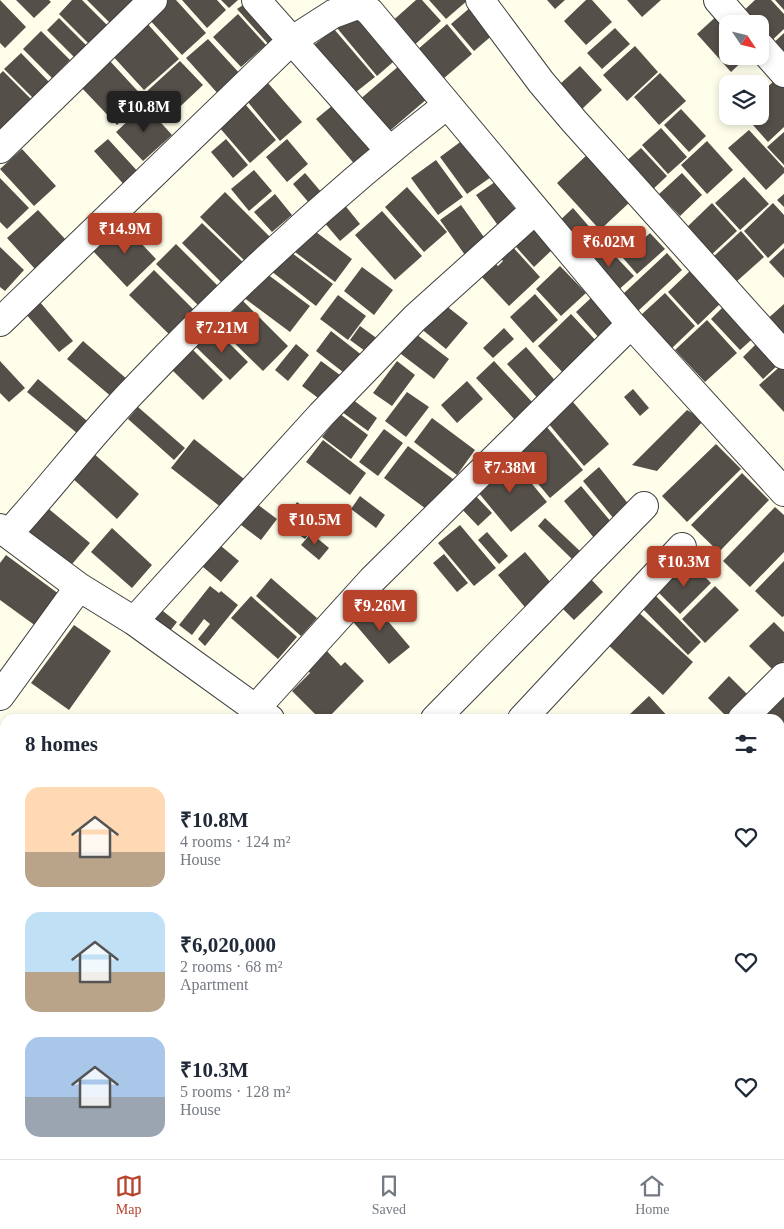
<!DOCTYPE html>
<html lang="en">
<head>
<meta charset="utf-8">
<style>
	:root { --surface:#fff; --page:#f6f6f7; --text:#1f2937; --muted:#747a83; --line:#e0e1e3; --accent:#b6432a }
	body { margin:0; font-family:"Times New Roman",serif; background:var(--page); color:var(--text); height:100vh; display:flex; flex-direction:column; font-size:19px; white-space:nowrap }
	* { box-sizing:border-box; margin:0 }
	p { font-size:16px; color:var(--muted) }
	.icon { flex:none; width:28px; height:28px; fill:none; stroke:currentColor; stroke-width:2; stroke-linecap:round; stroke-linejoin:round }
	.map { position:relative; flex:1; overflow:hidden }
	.drawer { position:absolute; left:0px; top:714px; width:785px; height:446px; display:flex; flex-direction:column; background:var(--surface); border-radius:15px 15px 0 0; box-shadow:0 2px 8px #0003 }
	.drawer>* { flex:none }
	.needle { width:32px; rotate:125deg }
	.tools { position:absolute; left:719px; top:15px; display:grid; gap:10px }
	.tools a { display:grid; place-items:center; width:50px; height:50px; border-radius:10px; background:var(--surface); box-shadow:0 2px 8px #0003; font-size:25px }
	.price { position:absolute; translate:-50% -42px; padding:0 11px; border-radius:5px; background:var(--accent); color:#fff; font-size:16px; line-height:32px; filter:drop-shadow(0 1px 2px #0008) }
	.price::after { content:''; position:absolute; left:50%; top:30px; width:15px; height:11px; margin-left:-8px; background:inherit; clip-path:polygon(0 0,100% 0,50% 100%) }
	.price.active { background:#222; color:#fff }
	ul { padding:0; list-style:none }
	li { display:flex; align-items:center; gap:15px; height:125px; padding:0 25px }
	li span { display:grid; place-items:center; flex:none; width:140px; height:100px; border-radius:15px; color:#555 }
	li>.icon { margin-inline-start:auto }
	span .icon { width:60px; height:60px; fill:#fffc; stroke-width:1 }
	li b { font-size:21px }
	h2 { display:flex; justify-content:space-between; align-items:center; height:60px; padding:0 25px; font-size:21px }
	.menu { display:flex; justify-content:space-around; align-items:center; height:70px; border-top:1px solid var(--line); background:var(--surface); font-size:14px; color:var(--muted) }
	.menu a { display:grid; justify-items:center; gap:2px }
	.menu .active { color:var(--accent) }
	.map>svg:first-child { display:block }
	.building { fill:#544f48 }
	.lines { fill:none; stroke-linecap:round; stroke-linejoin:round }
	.minor-casing { stroke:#3f3f3f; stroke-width:30 }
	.minor { stroke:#fff; stroke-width:28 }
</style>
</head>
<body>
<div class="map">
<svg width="784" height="1159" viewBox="0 0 784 1159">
	<rect width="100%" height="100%" fill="#fefeeb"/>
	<path class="building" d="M0 0 26 27 5 48 0 43Z
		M16 0H49L51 2 34 18Z
		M72 0H82L111 29 92 47 59 14Z
		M87 0H136L111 24Z
		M166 0H176L206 33 182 55 147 17Z
		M182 0H217L226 10 207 28Z
		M221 0H238L229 8Z
		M416 0H422L441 21 410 49 389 24Z
		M429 0H468L446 19Z
		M547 0H565L555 9Z
		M586 0H592L612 22 586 45 564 21Z
		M627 0H661L642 17Z
		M755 0H771L784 14V29L767 45 760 37V24H748L739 15Z
		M775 0H784V10Z
		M249 1 280 37 271 47 237 9Z
		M472 6 495 33 474 51 451 24Z
		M360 9 400 56 377 76 337 28Z
		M720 13 728 24V56H748L731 72 697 34Z
		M238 14 266 45 241 67 213 37Z
		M59 18 90 49 78 61 47 30Z
		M145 21 179 59 144 90 110 53Z
		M447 24 472 54 443 79 417 50Z
		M615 28 630 44 602 69 587 53Z
		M334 29 375 77 351 96 310 48Z
		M41 31 70 60 52 78 23 49Z
		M784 33V64L769 47Z
		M208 39 242 76 220 96 186 58Z
		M635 46 658 72 627 101 603 75Z
		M21 53 52 85 36 101 4 69Z
		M109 60 145 99 117 125 80 86Z
		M180 61 203 85 168 118 145 93Z
		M400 65 428 98 386 134 358 101Z
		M580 66 602 90 582 109 560 84Z
		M3 71 31 99 0 130V74Z
		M660 73 686 101 659 125 634 97Z
		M776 79 784 88V127L768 142 745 116H760V94Z
		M268 83 302 122 280 141 247 101Z
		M338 101 379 150 357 167 316 119Z
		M245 104 276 140 250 163 219 127Z
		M145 105 172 135 143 161 116 132Z
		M681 109 706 136 689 152 664 125Z
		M661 128 687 157 668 174 642 145Z
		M749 130 784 168V173L766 190 728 148Z
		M784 132V165L767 147Z
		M467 137 494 175 467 194 440 157Z
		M108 139 141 175 127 188 94 151Z
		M226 139 248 165 233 178 211 152Z
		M287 139 308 164 287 182 266 157Z
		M707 141 733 170 707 194 681 165Z
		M641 148 667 176 650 192 624 163Z
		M22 149 56 186 34 206 0 169Z
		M588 154 631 201 600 230 557 183Z
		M436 160 463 197 438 215 411 178Z
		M254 170 272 191 249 211 231 189Z
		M305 173 328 200 315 210 293 184Z
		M682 173 702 195 680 216 659 194Z
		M744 177 769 204 740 230 715 203Z
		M0 178 29 208 7 229 0 222Z
		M495 182 521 217 502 231 476 195Z
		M407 187 447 232 424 252 385 207Z
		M225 192 273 240 249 265 200 217Z
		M275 194 292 215 272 232 254 212Z
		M784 194V207L777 200Z
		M339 198 360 224 340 241 318 215Z
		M712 203 737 231 710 256 685 229Z
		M773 203 784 215V243L768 258 744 231Z
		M461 205 486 240 465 255 440 220Z
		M573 208 599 238 582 254 555 225Z
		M38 210 66 240 35 269 7 238Z
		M382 211 422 256 395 280 355 235Z
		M530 222 554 248 534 267 510 240Z
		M122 223 156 259 127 287 93 251Z
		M202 223 248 267 227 288 182 243Z
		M308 226 352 259 335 282 291 249Z
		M741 231 764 257 736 282 713 257Z
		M650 233 665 249 637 274 623 258Z
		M603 243 634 276 615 293 585 260Z
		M176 244 223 291 204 311 156 264Z
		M511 245 540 277 509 306 480 275 493 262 498 266 503 261 499 256Z
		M0 247 24 270 5 291 0 287Z
		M784 248V278L769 262Z
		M288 250 333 284 316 306 271 271Z
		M667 253 682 270 638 311 623 294Z
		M560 266 586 293 561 316 536 289Z
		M362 267 393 290 374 315 344 291Z
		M692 269 722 302 698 325 668 292Z
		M154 270 198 314 174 339 129 295Z
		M263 271 310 306 290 332 243 297Z
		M665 293 695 326 671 349 641 315Z
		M535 294 558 320 533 343 510 317Z
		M338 295 366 316 348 340 320 319Z
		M593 296 617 322 600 339 576 312Z
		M39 301 73 341 59 352 25 313Z
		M243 301 288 346 263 371 218 327Z
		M440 301 468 323 446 349 419 327Z
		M729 301 759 333 740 350 711 319Z
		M784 304V344L764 322Z
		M571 314 599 344 565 375 538 346Z
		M707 320 737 353 705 382 675 350Z
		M360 326 382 342 372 356 350 340Z
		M214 328 248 362 230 380 196 347Z
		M504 328 514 339 493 358 483 348Z
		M331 331 363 356 348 376 316 351Z
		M412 331 449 359 434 379 397 351Z
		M83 341 128 380 113 398 67 359Z
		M757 343 778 365 763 379 743 357Z
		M296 344 309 355 288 381 275 370Z
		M526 347 559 385 541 402 507 364Z
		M192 349 223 380 203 400 172 370Z
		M0 361 25 388 9 402 0 393Z
		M321 361 344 378 325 403 302 386Z
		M397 361 415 375 392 406 373 393Z
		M494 361 533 403 515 420 476 378Z
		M784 363V412L759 385Z
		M38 379 93 426 83 438 27 392Z
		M467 381 483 399 457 423 441 405Z
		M633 389 649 408 640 416 624 397Z
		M407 392 429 407 406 437 385 421Z
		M352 399 377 418 368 431 342 412Z
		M573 402 609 444 584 466 548 423Z
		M138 407 185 448 174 460 128 419Z
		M687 410 704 420 657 471 632 465Z
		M340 414 368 435 351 459 322 437Z
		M432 418 475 450 457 475 414 442Z
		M546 426 583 470 550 498 513 454Z
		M384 429 403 443 378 476 359 462Z
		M194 439 244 479 222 508 171 468Z
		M323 440 366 473 350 495 306 462Z
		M716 444 741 469 687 522 662 496Z
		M408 446 457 482 433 514 384 478Z
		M92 452 139 494 117 519 70 476Z
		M509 456 547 502 511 532 473 486Z
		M599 467 630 506 614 519 583 481Z
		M742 473 769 500 719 552 691 525Z
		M581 486 612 523 594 538 564 501Z
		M471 491 492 513 478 526 457 504Z
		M360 496 385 515 376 528 351 509Z
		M297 502 320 519 305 539 282 523Z
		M257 504 277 519 261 540 241 525Z
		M44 505 90 543 67 570 21 532Z
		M775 507 784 515V552L750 587 723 561Z
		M545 518 581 552 573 560 538 526Z
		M460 525 496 568 474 586 438 543Z
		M112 528 152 565 132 588 91 552Z
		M487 532 508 556 499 564 478 540Z
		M311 533 329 548 319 560 301 545Z
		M215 541 239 561 221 582 197 562Z
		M525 552 556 589 529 612 498 575Z
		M444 554 468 583 457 592 433 563Z
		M6 555 63 597 40 629 0 600V563Z
		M689 561 711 583 680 614 658 592Z
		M784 561V616L782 617 755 591Z
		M588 576 603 592 574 620 559 605Z
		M271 578 317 618 301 636 256 596Z
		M210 586 219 593 221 591 238 605 205 646 198 639 210 624 204 619 192 635 179 625Z
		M715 586 739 610 705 643 682 619Z
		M655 595 701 642 688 655 642 608Z
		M251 596 297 637 278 659 231 618Z
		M370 600 410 647 389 664 349 617Z
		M159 608 177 622 170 631 152 617Z
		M636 610 693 662 663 695 606 643Z
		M774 622 784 632V661L774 671 749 646Z
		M74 625 111 651 69 710 31 683Z
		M325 649 341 666 345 662 364 681 327 719H320L292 691 310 673 306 668Z
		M729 676 751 698 729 719 708 698Z
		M784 687V744L780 740V719H759Z
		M649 696 670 719H633L629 715Z
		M780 752 784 756V780L780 784Z
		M0 769 5 772V811L0 818Z
		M0 978 5 982V1028L0 1024Z
		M102 1155H145L143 1159H100Z
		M179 1155H195L191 1159H184Z
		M209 1155H240L236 1159H205Z
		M269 1155H306L303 1159H274Z
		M486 1155H508L511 1157 510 1159H483Z"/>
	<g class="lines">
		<defs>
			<path id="minor" d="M256 0 389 150
				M480 0 541 82 574 121 784 355
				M718 0 739 24
				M760 46 784 73
				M0 149 153 0
				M0 322 291 41 333 14 360 4 370 12 631 324 784 492
				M0 528 79 587 134 621 270 719
				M9 533C52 486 91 434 136 388 233 286 336 191 447 105
				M134 621 321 415 415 318 535 210
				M0 696 79 587
				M256 708 372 580 631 324
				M435 719 644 506
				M522 719 682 547
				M742 719 784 677
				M0 765 5 769
				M780 847 784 842
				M0 854 5 858
				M0 973 5 977
				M780 1060 784 1063
				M0 1121 5 1123
				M76 1155 82 1159
				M260 1155 266 1159
				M441 1155 447 1159
				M585 1155 591 1159"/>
		</defs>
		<use href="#minor" class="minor-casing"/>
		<use href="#minor" class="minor"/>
	</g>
</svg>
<div class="tools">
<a><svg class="needle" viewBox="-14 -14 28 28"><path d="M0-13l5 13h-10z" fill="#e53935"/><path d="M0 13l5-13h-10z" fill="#747a83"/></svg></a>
<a><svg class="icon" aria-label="layers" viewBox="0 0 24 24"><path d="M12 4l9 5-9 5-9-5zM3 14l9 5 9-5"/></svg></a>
</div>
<b class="price active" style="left:144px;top:133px">₹10.8M</b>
<b class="price" style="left:125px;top:255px">₹14.9M</b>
<b class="price" style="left:609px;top:268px">₹6.02M</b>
<b class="price" style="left:222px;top:354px">₹7.21M</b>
<b class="price" style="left:510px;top:494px">₹7.38M</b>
<b class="price" style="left:315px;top:546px">₹10.5M</b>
<b class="price" style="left:684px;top:588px">₹10.3M</b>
<b class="price" style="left:380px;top:632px">₹9.26M</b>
<section class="drawer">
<h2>8 homes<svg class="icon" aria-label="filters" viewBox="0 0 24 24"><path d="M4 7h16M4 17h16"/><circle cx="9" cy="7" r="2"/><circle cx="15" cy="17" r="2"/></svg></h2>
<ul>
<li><span style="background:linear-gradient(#ffd9b3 65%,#b9a48a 0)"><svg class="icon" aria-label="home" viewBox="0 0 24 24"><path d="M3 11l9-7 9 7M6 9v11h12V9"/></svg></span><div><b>₹10.8M</b><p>4 rooms · 124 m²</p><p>House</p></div><svg class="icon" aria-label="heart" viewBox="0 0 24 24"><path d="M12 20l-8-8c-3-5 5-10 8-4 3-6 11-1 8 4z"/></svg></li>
<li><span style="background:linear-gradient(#bfe0f5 60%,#b9a48a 0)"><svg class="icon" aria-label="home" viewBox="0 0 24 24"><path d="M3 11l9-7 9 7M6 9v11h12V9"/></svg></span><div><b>₹6,020,000</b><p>2 rooms · 68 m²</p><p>Apartment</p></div><svg class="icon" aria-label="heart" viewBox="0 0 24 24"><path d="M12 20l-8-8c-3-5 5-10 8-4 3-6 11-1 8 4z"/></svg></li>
<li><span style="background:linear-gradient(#a9c7e8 60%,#9aa5b1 0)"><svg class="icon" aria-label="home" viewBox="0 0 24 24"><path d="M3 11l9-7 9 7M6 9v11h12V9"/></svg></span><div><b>₹10.3M</b><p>5 rooms · 128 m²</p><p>House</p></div><svg class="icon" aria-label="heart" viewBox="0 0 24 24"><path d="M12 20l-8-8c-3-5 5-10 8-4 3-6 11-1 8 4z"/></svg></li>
</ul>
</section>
</div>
<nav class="menu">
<a class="active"><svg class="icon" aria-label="map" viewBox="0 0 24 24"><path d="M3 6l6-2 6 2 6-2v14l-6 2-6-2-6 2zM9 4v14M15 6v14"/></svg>Map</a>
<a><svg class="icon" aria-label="saved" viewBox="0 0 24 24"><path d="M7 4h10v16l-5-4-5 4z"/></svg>Saved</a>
<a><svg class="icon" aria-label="home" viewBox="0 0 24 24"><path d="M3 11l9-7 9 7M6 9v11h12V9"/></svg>Home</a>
</nav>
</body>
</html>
